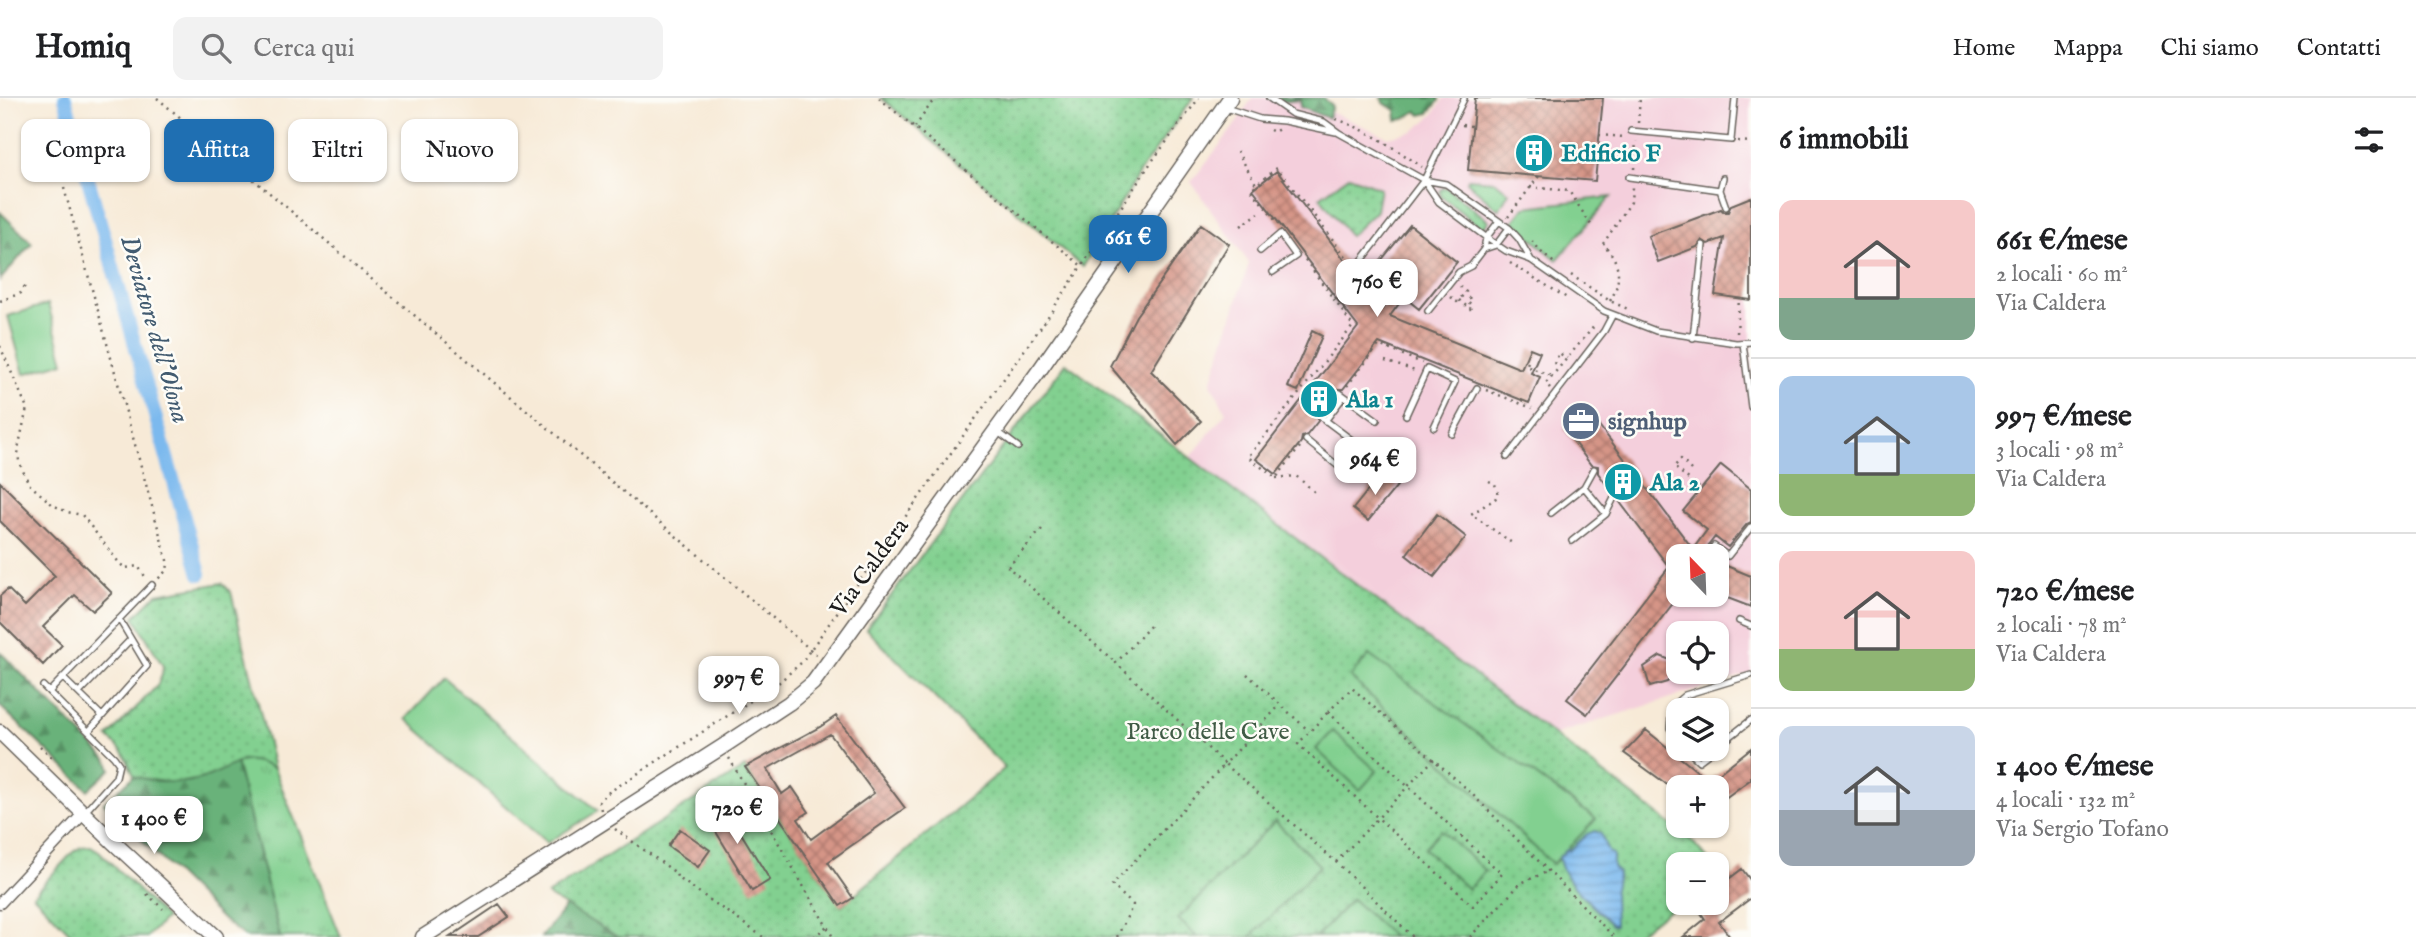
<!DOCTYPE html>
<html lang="it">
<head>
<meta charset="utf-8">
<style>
	:root { --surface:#fff; --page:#f2f2f2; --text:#202124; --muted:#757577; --line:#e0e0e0; --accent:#1f6fb2 }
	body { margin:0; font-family:"IM FELL English",serif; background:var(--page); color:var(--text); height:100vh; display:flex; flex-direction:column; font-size:26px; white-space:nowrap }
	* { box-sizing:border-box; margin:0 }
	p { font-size:23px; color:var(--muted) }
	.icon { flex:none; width:38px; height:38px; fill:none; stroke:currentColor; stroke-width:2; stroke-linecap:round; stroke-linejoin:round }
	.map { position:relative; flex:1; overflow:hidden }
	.side { display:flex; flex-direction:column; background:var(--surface); width:665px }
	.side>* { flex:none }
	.top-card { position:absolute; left:21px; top:21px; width:665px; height:63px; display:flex; gap:14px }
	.needle { width:46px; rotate:337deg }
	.controls { position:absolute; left:1666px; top:446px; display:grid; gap:14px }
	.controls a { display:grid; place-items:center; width:63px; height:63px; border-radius:14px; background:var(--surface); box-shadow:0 2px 5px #0004; font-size:35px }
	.price { position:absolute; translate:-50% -60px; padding:0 16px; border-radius:14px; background:#fff; color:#222; font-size:23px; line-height:46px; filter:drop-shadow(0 2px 4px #0008) }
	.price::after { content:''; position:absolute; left:50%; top:42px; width:21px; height:16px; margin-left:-10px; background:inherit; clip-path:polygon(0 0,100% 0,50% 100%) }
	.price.active { background:var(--accent); color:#fff }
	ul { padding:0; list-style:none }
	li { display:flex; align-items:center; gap:21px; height:175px; padding:0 28px }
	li+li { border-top:2px solid var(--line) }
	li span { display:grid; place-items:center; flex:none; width:196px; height:140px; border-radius:14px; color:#555 }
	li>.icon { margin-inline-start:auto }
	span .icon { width:84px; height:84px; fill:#fffc; stroke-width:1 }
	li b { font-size:30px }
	h2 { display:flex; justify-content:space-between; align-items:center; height:84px; padding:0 28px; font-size:30px }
	.tag { padding:0 24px; border-radius:14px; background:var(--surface); box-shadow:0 2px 5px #0004; font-size:24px; line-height:63px }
	.tag.active { background:var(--accent); color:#fff }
	header { display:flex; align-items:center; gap:42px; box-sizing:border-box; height:98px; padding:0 35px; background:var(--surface); border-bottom:2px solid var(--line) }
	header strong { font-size:33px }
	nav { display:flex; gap:38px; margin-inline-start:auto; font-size:24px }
	.search { width:490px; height:63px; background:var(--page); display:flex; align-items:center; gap:18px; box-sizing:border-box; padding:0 24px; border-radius:14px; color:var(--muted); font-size:26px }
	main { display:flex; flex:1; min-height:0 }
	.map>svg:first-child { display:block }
	.built { fill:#f4cfdc; fill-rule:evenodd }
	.grass { fill:url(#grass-tufts); stroke:#4f7656; stroke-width:2 }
	.forest { fill:url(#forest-firs); stroke:#42674b; stroke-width:2 }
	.park { fill:url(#park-dots); stroke:#4f7656; stroke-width:2 }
	.garden { fill:#82d090; stroke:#4f7656; stroke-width:2 }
	.water { fill:url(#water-rules); stroke:#4c6a85; stroke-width:2 }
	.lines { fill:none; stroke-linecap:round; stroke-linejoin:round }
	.canal { stroke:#7bb9ee; stroke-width:14 }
	.building { fill:url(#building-cross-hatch); fill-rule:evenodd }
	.lane-casing { stroke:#69645d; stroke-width:8 }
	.street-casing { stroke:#69645d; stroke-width:13 }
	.secondary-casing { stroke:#69645d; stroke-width:17 }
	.path { stroke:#69645d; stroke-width:2.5; stroke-dasharray:2 5; stroke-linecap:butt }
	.lane { stroke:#fff; stroke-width:5 }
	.street { stroke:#fff; stroke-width:10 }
	.secondary { stroke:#fff; stroke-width:14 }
	.labels { text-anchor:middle; stroke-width:5; stroke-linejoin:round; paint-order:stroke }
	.culture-label { font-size:24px; font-weight:bold; fill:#0d838f; stroke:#fdfcf7; text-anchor:start }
	.service-label { font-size:24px; font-weight:bold; fill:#4e5e75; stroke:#fdfcf7; text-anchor:start }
	.street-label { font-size:24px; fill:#1c1c1c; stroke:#fdfcf7 }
	.park-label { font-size:24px; fill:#405b45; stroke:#fdfcf7 }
	.water-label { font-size:26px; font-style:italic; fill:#425b70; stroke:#fdfcf7 }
</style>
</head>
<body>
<header>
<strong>Homiq</strong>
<div class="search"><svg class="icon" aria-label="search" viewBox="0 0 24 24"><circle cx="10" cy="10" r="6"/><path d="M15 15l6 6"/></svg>Cerca qui</div>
<nav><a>Home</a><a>Mappa</a><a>Chi siamo</a><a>Contatti</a></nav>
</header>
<main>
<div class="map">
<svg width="1751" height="839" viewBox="0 0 1751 839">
	<defs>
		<pattern id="grass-tufts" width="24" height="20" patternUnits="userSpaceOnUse" patternTransform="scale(1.75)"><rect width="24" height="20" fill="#82d090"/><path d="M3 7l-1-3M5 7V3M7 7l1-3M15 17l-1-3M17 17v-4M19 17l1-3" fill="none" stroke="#70b27c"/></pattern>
		<pattern id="forest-firs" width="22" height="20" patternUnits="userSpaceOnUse" patternTransform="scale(1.75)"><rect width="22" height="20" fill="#69b27a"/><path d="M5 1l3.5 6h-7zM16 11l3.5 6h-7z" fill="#569063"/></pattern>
		<pattern id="park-dots" width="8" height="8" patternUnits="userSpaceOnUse" patternTransform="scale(1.75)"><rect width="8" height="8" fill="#82d090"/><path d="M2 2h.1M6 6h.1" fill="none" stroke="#70b27c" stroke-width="1.8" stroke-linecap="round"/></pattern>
		<pattern id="water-rules" width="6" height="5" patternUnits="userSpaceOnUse" patternTransform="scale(1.75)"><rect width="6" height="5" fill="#7bb9ee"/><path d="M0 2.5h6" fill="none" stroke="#6a9ecc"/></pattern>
		<pattern id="building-cross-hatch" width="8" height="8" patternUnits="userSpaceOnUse" patternTransform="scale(1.75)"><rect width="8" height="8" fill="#d69587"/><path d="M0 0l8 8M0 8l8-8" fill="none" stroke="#ad796e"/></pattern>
	</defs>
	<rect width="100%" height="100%" fill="#fdfcf7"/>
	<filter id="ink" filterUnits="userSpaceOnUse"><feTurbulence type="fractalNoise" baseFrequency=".0143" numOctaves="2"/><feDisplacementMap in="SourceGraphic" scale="14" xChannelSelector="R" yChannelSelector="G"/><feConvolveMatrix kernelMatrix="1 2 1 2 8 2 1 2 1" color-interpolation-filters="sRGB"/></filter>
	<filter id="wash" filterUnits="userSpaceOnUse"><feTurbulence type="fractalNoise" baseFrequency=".00686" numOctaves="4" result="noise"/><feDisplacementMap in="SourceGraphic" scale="28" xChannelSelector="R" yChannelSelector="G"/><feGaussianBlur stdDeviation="1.57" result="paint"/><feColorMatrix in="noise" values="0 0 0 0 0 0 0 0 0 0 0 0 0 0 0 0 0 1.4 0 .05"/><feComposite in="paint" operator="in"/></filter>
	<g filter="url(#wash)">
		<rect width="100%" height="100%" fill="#f7ead7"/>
		<path class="built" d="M1252 0H1307L1315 7 1388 39 1414 33 1433 17 1444 0H1751V575L1553 637 1190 360 1226 314 1211 285 1249 165 1191 84 1233 30ZM1678 458H1717V497H1678ZM1678 536H1717V574H1678Z"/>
		<path class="grass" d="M1443 90H1447L1489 123 1482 131 1441 98 1440 93Z
			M255 662 274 670 341 839H280L236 664Z"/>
		<path class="forest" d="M1275 0H1324L1332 8 1328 20 1300 9 1301 2 1282 4Z
			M1381 0H1439V3L1429 15 1421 17 1417 13 1404 21 1397 22 1396 12 1385 6Z
			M0 114 32 145 0 182Z
			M0 554 108 663 111 671 88 692 0 608Z
			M236 664 280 839H245L223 822 104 705 134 678C175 689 200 684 236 664Z
			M566 808 618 839H541Z"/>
		<path class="park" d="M881 0H1193L1139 75 1083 169Z
			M1349 78 1380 90 1376 113 1350 138 1320 99Z
			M1066 265 1691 742 1712 766H1678L1679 805 1632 839H618L547 797 745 669 841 808 1005 670 866 531Z
			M222 485 231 494 274 670C238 655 242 665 211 677 186 688 160 685 134 678L124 655 108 639 157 588 162 577 163 568 134 519 157 496Z
			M91 748 99 753 166 820 147 839H74L33 797 73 754 81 749Z"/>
		<path class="garden" d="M1468 81 1494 83 1509 94 1499 112 1467 84Z
			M1611 99 1557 162 1513 124 1525 109Z
			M48 206 64 264 24 276 8 218Z
			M1369 557 1596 721 1553 766 1350 579Z
			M444 580 585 702 598 713 547 745 406 621Z
			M1333 633 1377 673 1360 692 1316 651Z
			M1275 723 1320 768 1250 839H1197L1178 821Z
			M1441 732 1485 773 1468 791 1424 750Z
			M1352 801 1393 839H1316Z"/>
		<path class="water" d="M1595 733 1601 736 1608 754 1613 756V769L1618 775 1614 796 1615 827H1612C1596 810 1560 782 1559 759L1568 750 1569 753 1587 736Z"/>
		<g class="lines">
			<path class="canal" d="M65 0 200 476"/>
		</g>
		<g id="blocks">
			<path class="building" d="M1475 0H1603L1595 83 1468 72Z
				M1277 73 1382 211 1396 192 1383 182V176L1375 170 1410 127 1457 164 1419 211 1404 199 1390 218 1521 271 1530 250 1540 254 1531 275 1540 279 1529 305 1379 245 1343 291H1336L1337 299 1324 315H1317L1318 323 1307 337 1302 339 1301 344 1276 376 1256 361 1358 229 1253 91Z
				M1751 99V202L1715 197 1724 140 1708 146 1702 142 1697 149 1658 164 1648 138 1721 111 1724 114H1728L1731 107Z
				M1201 126 1229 146 1151 273 1201 323 1177 347 1110 268 1136 218Z
				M1312 233 1322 238 1298 293 1288 289Z
				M1588 313 1693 451 1707 432 1683 413 1721 367 1751 391V424L1747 426 1728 449 1715 439 1700 458H1678V499L1587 616 1567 601 1669 469 1619 403V395L1612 394 1598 375V368L1591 367 1564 331Z
				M1381 376 1397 388 1368 423 1353 411Z
				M0 384 112 495 93 513 75 497 43 529 62 547 43 567 0 524V498L8 491 25 508 55 478 0 423Z
				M1437 416 1466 439 1434 479 1406 457Z
				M1717 464 1751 478V509L1717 496Z
				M1660 558 1678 565V572L1667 584 1650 589 1644 569Z
				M836 618 905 710 828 764 853 800 840 808 745 669 820 629ZM830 636 874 695 811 741 798 721 809 714 792 689 782 696 767 671Z
				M1646 632 1709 683 1751 650V681L1717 706V690H1672L1624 655Z
				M721 703 770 782 752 793 704 714Z
				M680 731 710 752 698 769 668 748Z
				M1742 771 1751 783V800L1719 824 1730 839H1683L1705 821 1694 805H1717V790Z
				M499 806 509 819 478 839H450Z"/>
		</g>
	</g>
	<g filter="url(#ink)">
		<use href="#blocks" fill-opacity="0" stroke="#69645d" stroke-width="2"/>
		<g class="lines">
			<defs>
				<path id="lane" d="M1269 0 1292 16 1324 24 1339 35 1424 82 1446 86 1509 130 1519 141 1531 162
					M1226 10 1260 21 1284 23 1336 34
					M1631 33 1731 42 1735 0
					M1629 79 1720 92 1723 80
					M1424 82 1439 104 1491 143 1506 153 1531 162 1604 213 1656 233 1736 245 1751 244
					M1720 92 1726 109
					M1484 151 1496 147 1509 130
					M1260 153 1280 136 1296 158 1273 174
					M1379 179 1360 165 1424 82 1464 1
					M1428 213 1459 174 1471 168 1484 151 1486 140 1499 123
					M1693 240 1703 147
					M1743 245 1751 309
					M1340 295 1377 322
					M1406 317 1427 271 1455 284 1434 329
					M1321 319 1357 346
					M1325 323 1344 298
					M998 334 1018 349
					M1452 336 1477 290
					M1306 342 1338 368
					M1507 359 1604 233 1612 218
					M1584 389 1606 416
					M1551 415 1584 389 1594 371
					M1572 443 1606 416 1615 398
					M1714 448 1728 458 1751 429
					M1739 523 1751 528
					M63 580 102 618
					M43 588 114 659 119 666 116 679 84 715
					M49 594 152 487
					M79 595 130 542
					M89 633 147 568 119 521
					M1678 644 1670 630 1672 608 1685 597 1751 577
					M1717 649 1751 622
					M1686 651 1699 663 1715 651"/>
				<path id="street" d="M0 805 84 715"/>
				<path id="secondary" d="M0 634 112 743 216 839
					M423 839 722 649 789 605 813 585 1041 270 1230 0"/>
			</defs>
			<use href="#lane" class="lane-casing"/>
			<use href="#street" class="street-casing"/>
			<use href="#secondary" class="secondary-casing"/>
			<path class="path" d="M157 0 818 558
				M879 0 1083 169
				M1336 21C1368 32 1394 50 1422 69
				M1638 25 1640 0
				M1462 27 1472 28
				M915 29 935 0
				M1270 32 1274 34 1279 31
				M1599 37 1624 39
				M1738 43 1750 44
				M1237 53 1256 86
				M1634 71 1636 43
				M1530 89 1569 93 1593 130
				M64 90 168 466 167 472 158 481
				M1508 119 1539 78
				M1279 127 1251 91 1277 70 1351 165
				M1241 128 1259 115
				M1532 143 1543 156 1557 167
				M1510 165 1567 200
				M1571 177 1610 203 1630 212
				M1362 178 1381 203
				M1451 199 1457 204 1466 194 1460 189
				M1459 202 1470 211 1472 207 1467 203 1470 199
				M0 203 21 195 26 186
				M1610 203C1623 182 1620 162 1603 146L1631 104 1632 89
				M1737 235 1739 200
				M0 248 27 310 18 351 19 364 29 386 53 407 67 414 82 417 120 466 125 470 138 468 146 480
				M1385 263 1415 273
				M1528 264 1526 268 1552 278
				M1554 266 1559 255 1567 260
				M1347 288 1379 247 1422 265
				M1550 290 1546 285 1596 226
				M1486 292 1532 310
				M1300 349 1276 380 1248 359 1353 228 1304 160
				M1691 372 1681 361 1674 369 1701 391
				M1276 380 1296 378 1316 395
				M1489 383 1495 386 1498 396 1495 401 1471 416 1512 445
				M1042 431 1008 469 1116 565
				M1150 528 1116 565 1225 666 1280 607
				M1247 576 1309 633
				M1328 614 1502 776 1473 808 1298 646Z
				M1328 614 1352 590 1466 690 1614 839
				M40 648 52 659
				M729 660 833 839
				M601 712 599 704 606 696 777 586 801 565 1043 226 1150 66 1199 0
				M615 731 676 775 677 779 763 839
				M1336 764 1434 661
				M147 796 163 811
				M814 839 827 828
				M1117 839 1133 807 1112 787 1225 666 1336 764 1413 839
				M1470 839 1521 785 1549 773"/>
			<use href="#lane" class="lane"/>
			<use href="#street" class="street"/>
			<use href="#secondary" class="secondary"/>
		</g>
	</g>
	<defs>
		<symbol id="building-disc" viewBox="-11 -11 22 22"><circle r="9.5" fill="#0f9aa8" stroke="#fdfcf7"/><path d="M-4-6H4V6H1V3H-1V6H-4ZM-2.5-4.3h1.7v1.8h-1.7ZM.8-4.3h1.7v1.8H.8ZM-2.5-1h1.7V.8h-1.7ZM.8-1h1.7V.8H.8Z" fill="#fff"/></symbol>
		<symbol id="office-disc" viewBox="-11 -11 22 22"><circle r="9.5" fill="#5c6f8a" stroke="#fdfcf7"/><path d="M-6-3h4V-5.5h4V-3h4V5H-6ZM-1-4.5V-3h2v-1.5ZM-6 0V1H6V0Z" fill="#fff"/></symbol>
	</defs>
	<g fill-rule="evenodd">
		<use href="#building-disc" x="1512" y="33" width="44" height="44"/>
		<use href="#building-disc" x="1297" y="279" width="44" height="44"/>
		<use href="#office-disc" x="1559" y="301" width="44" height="44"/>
		<use href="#building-disc" x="1601" y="362" width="44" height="44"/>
	</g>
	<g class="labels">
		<g class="culture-label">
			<text x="1561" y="63">Edificio F</text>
			<text x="1346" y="309">Ala 1</text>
			<text x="1650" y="392">Ala 2</text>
		</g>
		<g class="service-label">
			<text x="1608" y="331">signhup</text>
		</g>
		<g class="street-label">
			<text transform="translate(869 469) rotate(-54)" y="8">Via Caldera</text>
		</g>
		<g class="park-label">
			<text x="1208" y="641">Parco delle Cave</text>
		</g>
		<g class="water-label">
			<text transform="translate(156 231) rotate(74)" y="9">Deviatore dell'Olona</text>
		</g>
	</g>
</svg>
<div class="controls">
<a><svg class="needle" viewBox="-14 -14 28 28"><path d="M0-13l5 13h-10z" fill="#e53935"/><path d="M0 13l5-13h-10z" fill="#757577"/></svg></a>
<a><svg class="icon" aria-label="locate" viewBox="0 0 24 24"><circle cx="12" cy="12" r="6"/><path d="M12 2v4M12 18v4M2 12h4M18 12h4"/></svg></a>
<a><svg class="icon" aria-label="layers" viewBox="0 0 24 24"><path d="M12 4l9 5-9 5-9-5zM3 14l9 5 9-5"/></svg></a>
<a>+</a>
<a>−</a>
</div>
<b class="price active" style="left:1128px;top:177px">661 €</b>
<b class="price" style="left:1377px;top:221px">760 €</b>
<b class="price" style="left:1375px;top:399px">964 €</b>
<b class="price" style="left:739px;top:618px">997 €</b>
<b class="price" style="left:737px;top:748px">720 €</b>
<b class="price" style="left:154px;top:758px">1 400 €</b>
<div class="top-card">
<a class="tag">Compra</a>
<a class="tag active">Affitta</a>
<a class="tag">Filtri</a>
<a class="tag">Nuovo</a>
</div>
</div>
<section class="side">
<h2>6 immobili<svg class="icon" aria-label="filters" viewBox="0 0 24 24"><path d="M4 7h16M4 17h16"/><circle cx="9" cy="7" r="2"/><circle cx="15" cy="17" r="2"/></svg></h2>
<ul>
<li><span style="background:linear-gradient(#f6c9c9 70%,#7fa58c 0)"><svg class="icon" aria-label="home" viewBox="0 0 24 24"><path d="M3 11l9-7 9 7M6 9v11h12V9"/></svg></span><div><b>661 €/mese</b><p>2 locali · 60 m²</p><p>Via Caldera</p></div></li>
<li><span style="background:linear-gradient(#a9c7e8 70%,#8fb573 0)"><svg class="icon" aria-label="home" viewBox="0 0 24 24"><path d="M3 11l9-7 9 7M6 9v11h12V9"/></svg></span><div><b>997 €/mese</b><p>3 locali · 98 m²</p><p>Via Caldera</p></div></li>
<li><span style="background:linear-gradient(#f6c9c9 70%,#8fb573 0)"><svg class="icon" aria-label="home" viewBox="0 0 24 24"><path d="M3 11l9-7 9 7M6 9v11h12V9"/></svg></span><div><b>720 €/mese</b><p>2 locali · 78 m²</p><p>Via Caldera</p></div></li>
<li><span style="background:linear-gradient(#c9d6e8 60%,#9aa5b1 0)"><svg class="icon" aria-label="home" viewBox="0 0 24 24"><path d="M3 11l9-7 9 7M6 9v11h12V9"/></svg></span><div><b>1 400 €/mese</b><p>4 locali · 132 m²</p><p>Via Sergio Tofano</p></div></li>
</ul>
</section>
</main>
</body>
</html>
